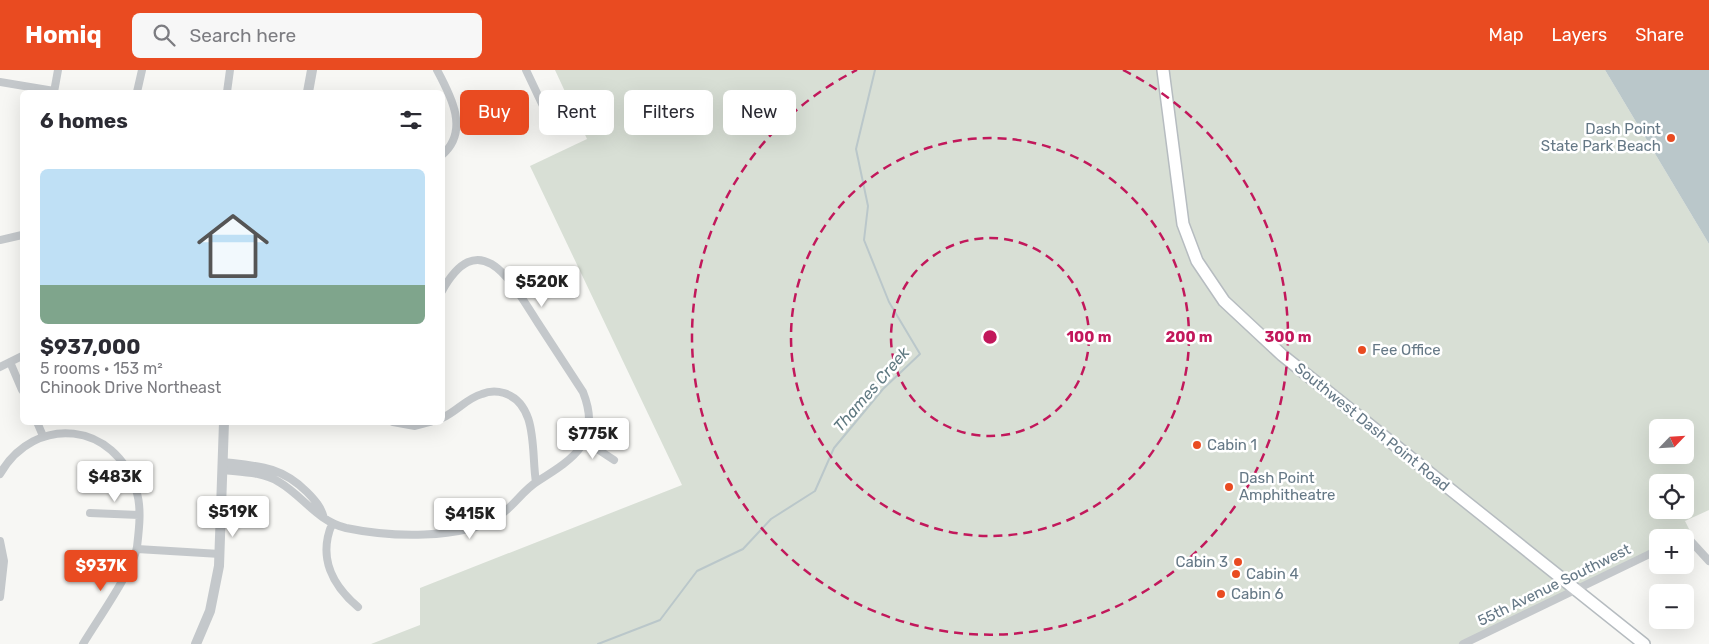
<!DOCTYPE html>
<html lang="en">
<head>
<meta charset="utf-8">
<style>
	:root { --surface:#fff; --page:#f7f7f7; --text:#2b2b33; --muted:#7c7c81; --line:#e1e1e2; --accent:#e94b21 }
	body { margin:0; font-family:Rubik,sans-serif; background:var(--page); color:var(--text); height:100vh; display:flex; flex-direction:column; font-size:19px; white-space:nowrap }
	* { box-sizing:border-box; margin:0 }
	p { font-size:16px; color:var(--muted) }
	.icon { flex:none; width:28px; height:28px; fill:none; stroke:currentColor; stroke-width:2; stroke-linecap:round; stroke-linejoin:round }
	.map { position:relative; flex:1; overflow:hidden }
	.drawer { position:absolute; left:20px; top:20px; width:425px; height:335px; display:flex; flex-direction:column; background:var(--surface); border-radius:8px; box-shadow:0 5px 20px #0002 }
	.drawer>* { flex:none }
	.banner { position:absolute; left:460px; top:20px; width:475px; height:45px; display:flex; gap:10px }
	.needle { width:32px; rotate:65deg }
	.controls { position:absolute; left:1649px; top:349px; display:grid; gap:10px }
	.controls a { display:grid; place-items:center; width:45px; height:45px; border-radius:8px; background:var(--surface); box-shadow:0 5px 20px #0002; font-size:25px }
	.price { position:absolute; translate:-50% -42px; padding:0 11px; border-radius:5px; background:#fff; color:#222; font-size:16px; line-height:32px; filter:drop-shadow(0 1px 2px #0008) }
	.price::after { content:''; position:absolute; left:50%; top:30px; width:15px; height:11px; margin-left:-8px; background:inherit; clip-path:polygon(0 0,100% 0,50% 100%) }
	.price.active { background:var(--accent); color:#fff }
	ul { padding:0; list-style:none }
	li { display:grid; align-content:center; gap:10px; height:265px; padding:0 20px }
	li+li { border-top:1px solid var(--line) }
	li span { display:grid; place-items:center; height:155px; border-radius:8px; color:#555 }
	li>.icon { margin-inline-start:auto }
	span .icon { width:90px; height:90px; fill:#fffc; stroke-width:1 }
	li b { font-size:21px }
	h2 { display:flex; justify-content:space-between; align-items:center; height:60px; padding:0 20px; font-size:21px }
	.tag { padding:0 18px; border-radius:8px; background:var(--surface); box-shadow:0 5px 20px #0002; font-size:18px; line-height:45px }
	.tag.active { background:var(--accent); color:#fff }
	header { display:flex; align-items:center; gap:30px; box-sizing:border-box; height:70px; padding:0 25px; background:var(--accent); color:#fff }
	header strong { font-size:24px }
	nav { display:flex; gap:28px; margin-inline-start:auto; font-size:18px }
	.search { width:350px; height:45px; background:var(--page); display:flex; align-items:center; gap:12px; box-sizing:border-box; padding:0 18px; border-radius:8px; color:var(--muted); font-size:19px }
	.map>svg:first-child { display:block }
	.green { fill:#d8dfd5; fill-rule:evenodd }
	.water { fill:#bac7ca }
	.lines { fill:none; stroke-linecap:round; stroke-linejoin:round }
	.stream { stroke:#bac7ca; stroke-width:2 }
	.secondary-casing { stroke:#b6bcc0; stroke-width:14 }
	.minor { stroke:#c4c8cb; stroke-width:8 }
	.tertiary { stroke:#c4c8cb; stroke-width:10 }
	.secondary { stroke:#fff; stroke-width:11 }
	.ring { fill:none; stroke:#c2185b; stroke-width:2.5; stroke-dasharray:9 6 }
	.poi-dot { fill:#e94b21; stroke:#fff; stroke-width:2 }
	.labels { text-anchor:middle; stroke-width:5; stroke-linejoin:round; paint-order:stroke }
	.poi-label { font-size:15px; fill:#657886; stroke:#fff; text-anchor:start }
	.street-label { font-size:15px; fill:#657886; stroke:#fff }
	.water-label { font-size:16px; font-style:italic; fill:#607a82; stroke:#fff }
	.centre { fill:#c2185b; stroke:#fff; stroke-width:2.5 }
	.ring-label { font-size:15px; text-anchor:middle; font-weight:bold; fill:#c2185b; stroke:#fff; stroke-width:5; stroke-linejoin:round; paint-order:stroke }
</style>
</head>
<body>
<header>
<strong>Homiq</strong>
<div class="search"><svg class="icon" aria-label="search" viewBox="0 0 24 24"><circle cx="10" cy="10" r="6"/><path d="M15 15l6 6"/></svg>Search here</div>
<nav><a>Map</a><a>Layers</a><a>Share</a></nav>
</header>
<div class="map">
<svg width="1709" height="574" viewBox="0 0 1709 574">
	<rect width="100%" height="100%" fill="#f7f7f4"/>
	<path class="green" d="M555 0H1605L1709 174V440L1685 451 1693 467 1685 471V468H1658L1657 484 1462 574H371L420 555V518L682 415 530 96 587 69ZM1658 358H1685V385H1658ZM1658 412H1685V440H1658Z"/>
	<path class="water" d="M1605 0H1709V174Z"/>
	<g class="lines">
		<path class="stream" d="M598 574 660 550 697 501 743 479 771 449 815 421 834 378 883 319 920 284 889 232 864 170 868 136 856 79 875 0"/>
		<defs>
			<path id="secondary" d="M1163 0 1183 154 1197 191 1224 231 1282 285 1644 574"/>
		</defs>
		<use href="#secondary" class="secondary-casing"/>
		<path class="minor" d="M437 0C451 26 470 61 442 85
			M526 0 544 38
			M0 12 54 21
			M54 22 58 0
			M137 22 142 0
			M227 22 230 0
			M0 170 22 165
			M10 292 22 320
			M0 297 22 286
			M442 348C456 342 467 328 482 324 489 321 497 321 504 323 539 334 531 384 536 412
			M37 352 43 366
			M393 352 415 356 430 352
			M585 371 614 390
			M223 392C258 396 281 396 307 422 315 430 321 437 324 448
			M223 400C241 402 263 402 279 412 303 426 317 451 346 458 389 467 461 470 498 447 513 437 523 420 538 411 575 388 602 370 583 322 568 299 553 276 538 253 514 216 481 151 442 221
			M0 404C35 343 116 352 136 420 142 437 139 460 137 477 133 500 96 552 83 574
			M90 443 139 445
			M332 454C318 487 332 515 358 537
			M1685 468 1687 467 1709 491
			M0 471 4 491 0 527
			M137 479 220 484
			M1463 574 1658 480"/>
		<path class="tertiary" d="M308 22 312 0
			M196 574 210 541 219 496 224 352"/>
		<use href="#secondary" class="secondary"/>
	</g>
	<g class="ring">
		<circle cx="990" cy="267" r="99"/>
		<circle cx="990" cy="267" r="199"/>
		<path d="M1123 0A298 298 0 1 1 857 0"/>
	</g>
	<g class="poi-dot">
		<circle cx="1671" cy="68" r="5"/>
		<circle cx="1362" cy="280" r="5"/>
		<circle cx="1197" cy="375" r="5"/>
		<circle cx="1229" cy="417" r="5"/>
		<circle cx="1238" cy="492" r="5"/>
		<circle cx="1236" cy="504" r="5"/>
		<circle cx="1221" cy="524" r="5"/>
	</g>
	<g class="labels">
		<g class="poi-label">
			<text x="1661" y="64" text-anchor="end">Dash Point<tspan x="1661" dy="17">State Park Beach</tspan></text>
			<text x="1372" y="285">Fee Office</text>
			<text x="1207" y="380">Cabin 1</text>
			<text x="1239" y="413">Dash Point<tspan x="1239" dy="17">Amphitheatre</tspan></text>
			<text x="1228" y="497" text-anchor="end">Cabin 3</text>
			<text x="1246" y="509">Cabin 4</text>
			<text x="1231" y="529">Cabin 6</text>
		</g>
		<g class="street-label">
			<text transform="translate(1372 357) rotate(39)" y="5">Southwest Dash Point Road</text>
			<text transform="translate(1554 515) rotate(-26)" y="5">55th Avenue Southwest</text>
		</g>
		<g class="water-label">
			<text transform="translate(871 319) rotate(-49)" y="6">Thames Creek</text>
		</g>
	</g>
	<circle cx="990" cy="267" r="8" class="centre"/>
	<g class="ring-label">
		<text x="1089" y="272">100 m</text>
		<text x="1189" y="272">200 m</text>
		<text x="1288" y="272">300 m</text>
	</g>
</svg>
<div class="controls">
<a><svg class="needle" viewBox="-14 -14 28 28"><path d="M0-13l5 13h-10z" fill="#e53935"/><path d="M0 13l5-13h-10z" fill="#7c7c81"/></svg></a>
<a><svg class="icon" aria-label="locate" viewBox="0 0 24 24"><circle cx="12" cy="12" r="6"/><path d="M12 2v4M12 18v4M2 12h4M18 12h4"/></svg></a>
<a>+</a>
<a>−</a>
</div>
<b class="price" style="left:542px;top:238px">$520K</b>
<b class="price" style="left:593px;top:390px">$775K</b>
<b class="price" style="left:115px;top:433px">$483K</b>
<b class="price" style="left:233px;top:468px">$519K</b>
<b class="price" style="left:470px;top:470px">$415K</b>
<b class="price active" style="left:101px;top:522px">$937K</b>
<div class="banner">
<a class="tag active">Buy</a>
<a class="tag">Rent</a>
<a class="tag">Filters</a>
<a class="tag">New</a>
</div>
<section class="drawer">
<h2>6 homes<svg class="icon" aria-label="filters" viewBox="0 0 24 24"><path d="M4 7h16M4 17h16"/><circle cx="9" cy="7" r="2"/><circle cx="15" cy="17" r="2"/></svg></h2>
<ul>
<li><span style="background:linear-gradient(#bfe0f5 75%,#7fa58c 0)"><svg class="icon" aria-label="home" viewBox="0 0 24 24"><path d="M3 11l9-7 9 7M6 9v11h12V9"/></svg></span><div><b>$937,000</b><p>5 rooms · 153 m²</p><p>Chinook Drive Northeast</p></div></li>
</ul>
</section>
</div>
</body>
</html>
